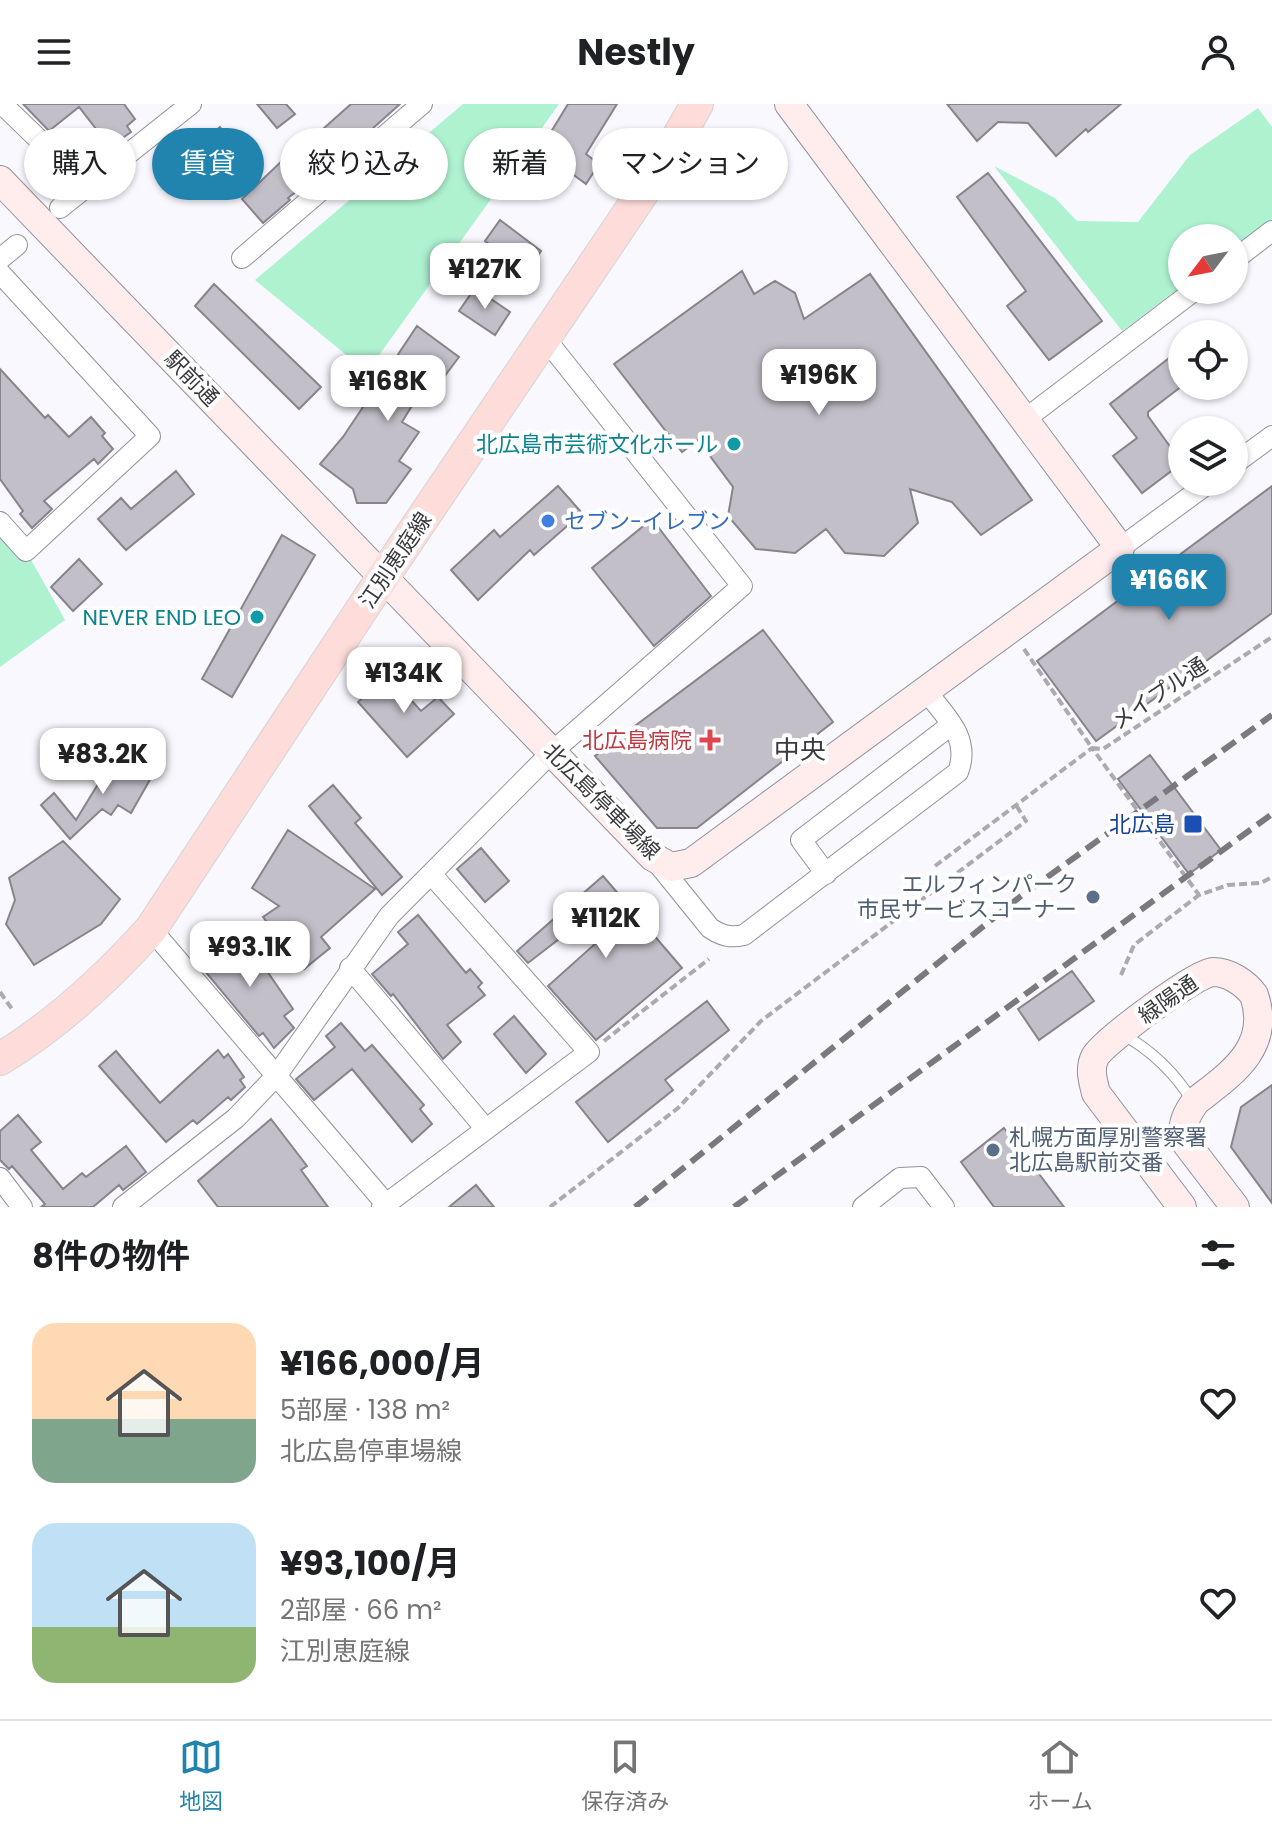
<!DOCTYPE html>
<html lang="ja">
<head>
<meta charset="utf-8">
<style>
	:root { --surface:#fff; --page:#f2f2f2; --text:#202124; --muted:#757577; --line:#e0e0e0; --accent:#2184af }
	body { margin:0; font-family:Poppins,"Noto Sans JP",sans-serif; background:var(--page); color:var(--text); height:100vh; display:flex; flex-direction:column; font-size:30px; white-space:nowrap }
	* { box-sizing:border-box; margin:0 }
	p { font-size:26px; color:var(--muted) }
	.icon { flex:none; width:44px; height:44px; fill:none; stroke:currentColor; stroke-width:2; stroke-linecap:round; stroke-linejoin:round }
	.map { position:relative; height:1103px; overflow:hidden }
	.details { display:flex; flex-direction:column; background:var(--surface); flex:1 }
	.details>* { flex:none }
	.hud { position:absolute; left:24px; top:24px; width:800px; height:72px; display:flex; gap:16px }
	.needle { width:52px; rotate:238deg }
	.buttons { position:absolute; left:1168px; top:120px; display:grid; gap:16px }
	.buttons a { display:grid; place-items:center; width:80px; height:80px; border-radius:50%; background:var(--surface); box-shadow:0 2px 6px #0004; font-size:40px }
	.price { position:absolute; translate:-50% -68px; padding:0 18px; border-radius:16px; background:#fff; color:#222; font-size:26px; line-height:52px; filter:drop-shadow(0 2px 4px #0008) }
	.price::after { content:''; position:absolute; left:50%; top:48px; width:24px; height:18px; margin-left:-12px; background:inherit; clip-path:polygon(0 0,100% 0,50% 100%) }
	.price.on { background:var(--accent); color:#fff }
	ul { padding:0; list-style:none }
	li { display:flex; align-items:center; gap:24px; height:200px; padding:0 32px }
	li span { display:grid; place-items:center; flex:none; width:224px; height:160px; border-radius:24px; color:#555 }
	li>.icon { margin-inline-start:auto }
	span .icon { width:96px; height:96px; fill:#fffc; stroke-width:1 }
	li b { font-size:34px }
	h2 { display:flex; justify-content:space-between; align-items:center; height:96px; padding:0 32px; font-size:34px }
	.chip { padding:0 28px; border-radius:36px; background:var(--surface); box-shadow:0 2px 6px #0004; font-size:28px; line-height:72px }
	.chip.on { background:var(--accent); color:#fff }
	header { display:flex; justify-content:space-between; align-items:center; height:104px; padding:0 32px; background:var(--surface); font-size:36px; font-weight:700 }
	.dock { display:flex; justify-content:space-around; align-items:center; height:112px; border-top:2px solid var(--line); background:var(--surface); font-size:22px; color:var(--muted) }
	.dock a { display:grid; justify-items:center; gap:4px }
	.dock .on { color:var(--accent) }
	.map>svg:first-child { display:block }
	.green { fill:#aef2d0 }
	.building { fill:#c3bfc9; stroke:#87848d; stroke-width:2 }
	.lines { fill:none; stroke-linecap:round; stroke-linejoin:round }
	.lane-casing { stroke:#91929b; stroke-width:12 }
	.street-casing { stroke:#91929b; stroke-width:22 }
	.secondary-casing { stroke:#91929b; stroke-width:30 }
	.primary-casing { stroke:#d4d4d5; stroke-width:34 }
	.path { stroke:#aaaab0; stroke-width:4; stroke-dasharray:8 4; stroke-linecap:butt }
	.lane { stroke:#fff; stroke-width:10 }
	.street { stroke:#fff; stroke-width:20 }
	.secondary { stroke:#feedec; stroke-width:28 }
	.primary { stroke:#fedcd9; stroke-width:32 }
	.rail { stroke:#79797e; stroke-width:6; stroke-dasharray:16 8; stroke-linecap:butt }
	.culture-dot { fill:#0f9aa8; stroke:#fff; stroke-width:3 }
	.shop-dot { fill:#3f7fe0; stroke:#fff; stroke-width:3 }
	.health-dot { fill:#e0444e; stroke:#fff; stroke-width:3 }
	.transit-dot { fill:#1a4fb4; stroke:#fff; stroke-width:3 }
	.service-dot { fill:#5c6f8a; stroke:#fff; stroke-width:3 }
	.labels { text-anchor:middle; stroke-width:8; stroke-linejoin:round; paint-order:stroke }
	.street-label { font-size:22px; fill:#3a3a3e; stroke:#fff }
	.culture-label { font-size:22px; fill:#0d838f; stroke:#fff; text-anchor:end }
	.shop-label { font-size:22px; fill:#366cbe; stroke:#fff; text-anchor:start }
	.health-label { font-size:22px; fill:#be3a42; stroke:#fff; text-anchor:end }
	.transit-label { font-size:22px; fill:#164399; stroke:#fff; text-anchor:end }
	.service-label { font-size:22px; fill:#4e5e75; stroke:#fff; text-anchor:end }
	.quarter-label { font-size:26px; fill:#3a3a3e; stroke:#fff }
</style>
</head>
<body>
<header><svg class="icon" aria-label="menu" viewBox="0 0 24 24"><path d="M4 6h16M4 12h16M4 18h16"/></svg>Nestly<svg class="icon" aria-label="person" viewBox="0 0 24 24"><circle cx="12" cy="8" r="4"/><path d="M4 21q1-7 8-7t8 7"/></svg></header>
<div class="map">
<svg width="1272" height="1103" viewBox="0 0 1272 1103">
	<rect width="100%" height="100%" fill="#f8f8fe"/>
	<path class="green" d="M463 0H559L367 268 255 176Z
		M1258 4 1272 23V115L1234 144V134H1182V182L1122 227 994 62 1055 94 1077 117 1138 118 1190 51Z
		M0 418 26 447 65 516 0 563Z"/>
	<path class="building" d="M23 0H124L135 15 127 22 131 28 110 43 79 3 49 27Z
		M257 0H286L295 10 277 24Z
		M351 0H400L342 52 288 94 290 96 263 119 242 95 311 29 314 33Z
		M568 0H617L586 50 599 60 586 80 540 46Z
		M947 0H1121L1088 28 1086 25 1056 52 1028 19 998 18 977 37Z
		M220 23 243 52 220 70 197 43Z
		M988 69 1102 217 1049 256 1007 202 1026 187 957 93Z
		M500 116 541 147 527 168 485 137Z
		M742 167 754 190 775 177 795 189 804 215 870 170 1032 396 981 431 952 398 910 385 918 419 884 452 845 449 826 425 795 449 756 445 728 412 733 383 698 336 682 348 614 260Z
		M214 180 321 283 299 305 195 202Z
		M475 184 510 208 495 231 459 207Z
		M417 222 459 253 444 273 434 266 402 318 419 328 399 357 411 365 386 399H357L353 385 320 360 343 333Z
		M1182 244V282L1148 308V312L1182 359 1142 389 1113 352 1137 334 1110 300Z
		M0 265 45 314 48 311 69 333 91 313 105 329 102 332 113 345 98 360 94 355 44 397 52 405 32 424 20 410 23 407 0 375Z
		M176 367 194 390 126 446 98 415 121 394 131 405Z
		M558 382 582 409 534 451 530 446 478 496 451 466 494 426 500 433Z
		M1272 382V509L1096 637 1037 557Z
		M652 415 711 492 654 542 592 464Z
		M282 431 315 451 232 593 202 575Z
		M79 455 102 480 73 507 51 483Z
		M763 526 833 618 697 724H657L595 652Z
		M388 571 421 607 438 593 454 610 407 653 358 598Z
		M117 649 152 672 131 709 118 701 111 711 102 705 70 735 41 701 54 689 76 716Z
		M1150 651 1221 746 1189 770 1118 675Z
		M333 681 361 714 355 719 402 773 382 791 309 702Z
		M288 726 375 785 321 833 330 844 304 865 263 813 279 802 252 784Z
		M63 737 120 795 101 820 34 861 6 820 15 796 9 774Z
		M481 744 509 777 485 798 457 765Z
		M603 772 682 864 596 936 548 882 605 831 589 812 528 859 517 847Z
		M418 811 466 869 470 865 482 879 478 883 485 891 447 921 461 938 443 955 393 890 391 892 372 870 408 840 398 828Z
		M241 829 293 905 284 912 294 924 274 944 263 929 259 932 199 860Z
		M1072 867 1094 897 1039 936 1018 905Z
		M707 897 729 926 665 976 673 986 608 1038 576 998Z
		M514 912 546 950 526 969 494 930Z
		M341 919 365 947 372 941 424 1001 420 1005 432 1020 412 1038 352 965 314 996 296 975 335 943 326 932Z
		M218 946 224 954 228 950 244 973 240 976 245 983 231 996 228 993 197 1020 193 1016 166 1038 99 962 116 947 160 999Z
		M1272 981V1099L1231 1043 1241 1003Z
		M18 1011 41 1038 31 1046 63 1085 82 1069 86 1073 126 1042 146 1068 123 1086 119 1081 93 1103H41L45 1100 12 1062 9 1065 0 1056V1027Z
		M271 1015 307 1062 301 1066 328 1103H218L198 1077Z
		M1004 1024 1021 1046 1064 1103H994L961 1058Z
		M476 1081 494 1103H449Z"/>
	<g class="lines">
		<defs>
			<path id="lane" d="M1122 930C1153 947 1175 969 1193 998"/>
			<path id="street" d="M2 0 88 83
				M60 104 191 0
				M242 154 422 0
				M0 155 17 141
				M1234 156 1272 127
				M0 169 150 332 26 447 0 418
				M1024 316 1195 186
				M1234 360 1272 332
				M1120 444 1210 378
				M655 756 710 824C722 832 730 834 744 831L958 668C971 634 946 613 926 587
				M826 770 801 736 951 621
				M151 825 386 1100
				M350 864 485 1024
				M0 1074 22 1103
				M123 1103 236 1014 277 971 389 812 552 648 742 482 544 233
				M382 1103 589 948 432 771
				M863 1103 900 1074 921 1073 944 1103"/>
			<path id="secondary" d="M0 76 653 753 671 763 691 759 1120 444 789 0
				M1182 1103 1096 989C1093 977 1089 965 1095 953 1103 938 1197 868 1213 868 1229 868 1245 879 1254 891 1272 943 1231 970 1196 997 1187 1009 1182 1019 1183 1035L1235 1103"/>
			<path id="primary" d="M0 955C56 921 107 874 151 825L383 473 668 51 697 0"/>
		</defs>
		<use href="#lane" class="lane-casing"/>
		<use href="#street" class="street-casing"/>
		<use href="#secondary" class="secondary-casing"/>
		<use href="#primary" class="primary-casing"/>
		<path class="path" d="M1024 545 1092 644 1103 645 1272 533
			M935 762 1092 644 1199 791 1228 781 1261 779 1272 773
			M1121 871 1134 841 1199 791
			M0 888 12 905
			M604 937 709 855
			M550 1103 678 1004 761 917 1026 717 1016 701"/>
		<use href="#lane" class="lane"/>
		<use href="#street" class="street"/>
		<use href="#secondary" class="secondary"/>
		<use href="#primary" class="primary"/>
		<path class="rail" d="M635 1103 1021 792 1272 611
			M734 1103 1272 710"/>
	</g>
	<g class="culture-dot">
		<circle cx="734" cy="340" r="8"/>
		<circle cx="257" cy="513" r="8"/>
	</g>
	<circle class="shop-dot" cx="548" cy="417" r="8"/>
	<path class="health-dot" d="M706 624h8v8h8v8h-8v8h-8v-8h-8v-8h8z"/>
	<rect class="transit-dot" x="1183" y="710" width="20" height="20" rx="4"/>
	<g class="service-dot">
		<circle cx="1093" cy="793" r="8"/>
		<circle cx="993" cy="1046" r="8"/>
	</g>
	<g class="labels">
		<g class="street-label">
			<text transform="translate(192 274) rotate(46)" y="8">駅前通</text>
			<text transform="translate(395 456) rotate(-56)" y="8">江別恵庭線</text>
			<text transform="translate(1159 589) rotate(-34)" y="8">メイプル通</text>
			<text transform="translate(602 697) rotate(45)" y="8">北広島停車場線</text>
			<text transform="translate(1168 895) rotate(-35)" y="8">緑陽通</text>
		</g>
		<g class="culture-label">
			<text x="718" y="348">北広島市芸術文化ホール</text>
			<text x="241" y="521">NEVER END LEO</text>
		</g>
		<g class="shop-label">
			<text x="564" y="425">セブン-イレブン</text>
		</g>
		<g class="health-label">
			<text x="692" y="644">北広島病院</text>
		</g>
		<g class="transit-label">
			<text x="1175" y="728">北広島</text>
		</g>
		<g class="service-label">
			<text x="1077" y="788">エルフィンパーク<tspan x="1077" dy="25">市民サービスコーナー</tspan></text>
			<text x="1009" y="1041" text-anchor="start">札幌方面厚別警察署<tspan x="1009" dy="25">北広島駅前交番</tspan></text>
		</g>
		<g class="quarter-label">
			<text x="800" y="655">中央</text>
		</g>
	</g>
</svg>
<div class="buttons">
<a><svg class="needle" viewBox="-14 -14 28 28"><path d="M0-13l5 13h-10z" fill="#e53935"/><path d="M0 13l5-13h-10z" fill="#757577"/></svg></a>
<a><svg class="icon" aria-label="locate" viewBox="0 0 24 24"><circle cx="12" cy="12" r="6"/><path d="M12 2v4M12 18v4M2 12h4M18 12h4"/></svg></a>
<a><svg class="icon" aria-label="layers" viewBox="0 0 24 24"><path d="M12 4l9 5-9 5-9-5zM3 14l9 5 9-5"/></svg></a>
</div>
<b class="price" style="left:485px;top:207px">¥127K</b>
<b class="price" style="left:819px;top:313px">¥196K</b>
<b class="price" style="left:388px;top:319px">¥168K</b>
<b class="price on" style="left:1169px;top:518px">¥166K</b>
<b class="price" style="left:404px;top:611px">¥134K</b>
<b class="price" style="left:103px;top:692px">¥83.2K</b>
<b class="price" style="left:606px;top:856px">¥112K</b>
<b class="price" style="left:250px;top:885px">¥93.1K</b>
<div class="hud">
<a class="chip">購入</a>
<a class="chip on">賃貸</a>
<a class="chip">絞り込み</a>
<a class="chip">新着</a>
<a class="chip">マンション</a>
</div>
</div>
<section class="details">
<h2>8件の物件<svg class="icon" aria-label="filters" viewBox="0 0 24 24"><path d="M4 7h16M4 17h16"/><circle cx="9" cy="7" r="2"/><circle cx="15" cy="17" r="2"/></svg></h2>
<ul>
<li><span style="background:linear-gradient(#ffd9b3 60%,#7fa58c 0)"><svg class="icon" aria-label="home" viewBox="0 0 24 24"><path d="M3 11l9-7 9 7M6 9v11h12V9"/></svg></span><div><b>¥166,000/月</b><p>5部屋 · 138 m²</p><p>北広島停車場線</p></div><svg class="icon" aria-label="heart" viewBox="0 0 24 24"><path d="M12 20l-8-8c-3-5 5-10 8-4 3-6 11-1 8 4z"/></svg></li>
<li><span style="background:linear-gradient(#bfe0f5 65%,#8fb573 0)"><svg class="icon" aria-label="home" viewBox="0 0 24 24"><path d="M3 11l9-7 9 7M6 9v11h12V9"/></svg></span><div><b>¥93,100/月</b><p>2部屋 · 66 m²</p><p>江別恵庭線</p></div><svg class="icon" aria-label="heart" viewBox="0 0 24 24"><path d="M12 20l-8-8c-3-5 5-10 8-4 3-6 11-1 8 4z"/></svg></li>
</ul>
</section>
<nav class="dock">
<a class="on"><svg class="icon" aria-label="map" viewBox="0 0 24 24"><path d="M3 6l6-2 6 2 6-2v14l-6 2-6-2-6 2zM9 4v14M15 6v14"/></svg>地図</a>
<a><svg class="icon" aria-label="saved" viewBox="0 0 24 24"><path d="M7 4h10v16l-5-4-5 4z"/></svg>保存済み</a>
<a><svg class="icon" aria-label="home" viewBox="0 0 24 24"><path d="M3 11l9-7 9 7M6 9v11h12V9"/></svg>ホーム</a>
</nav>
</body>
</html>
